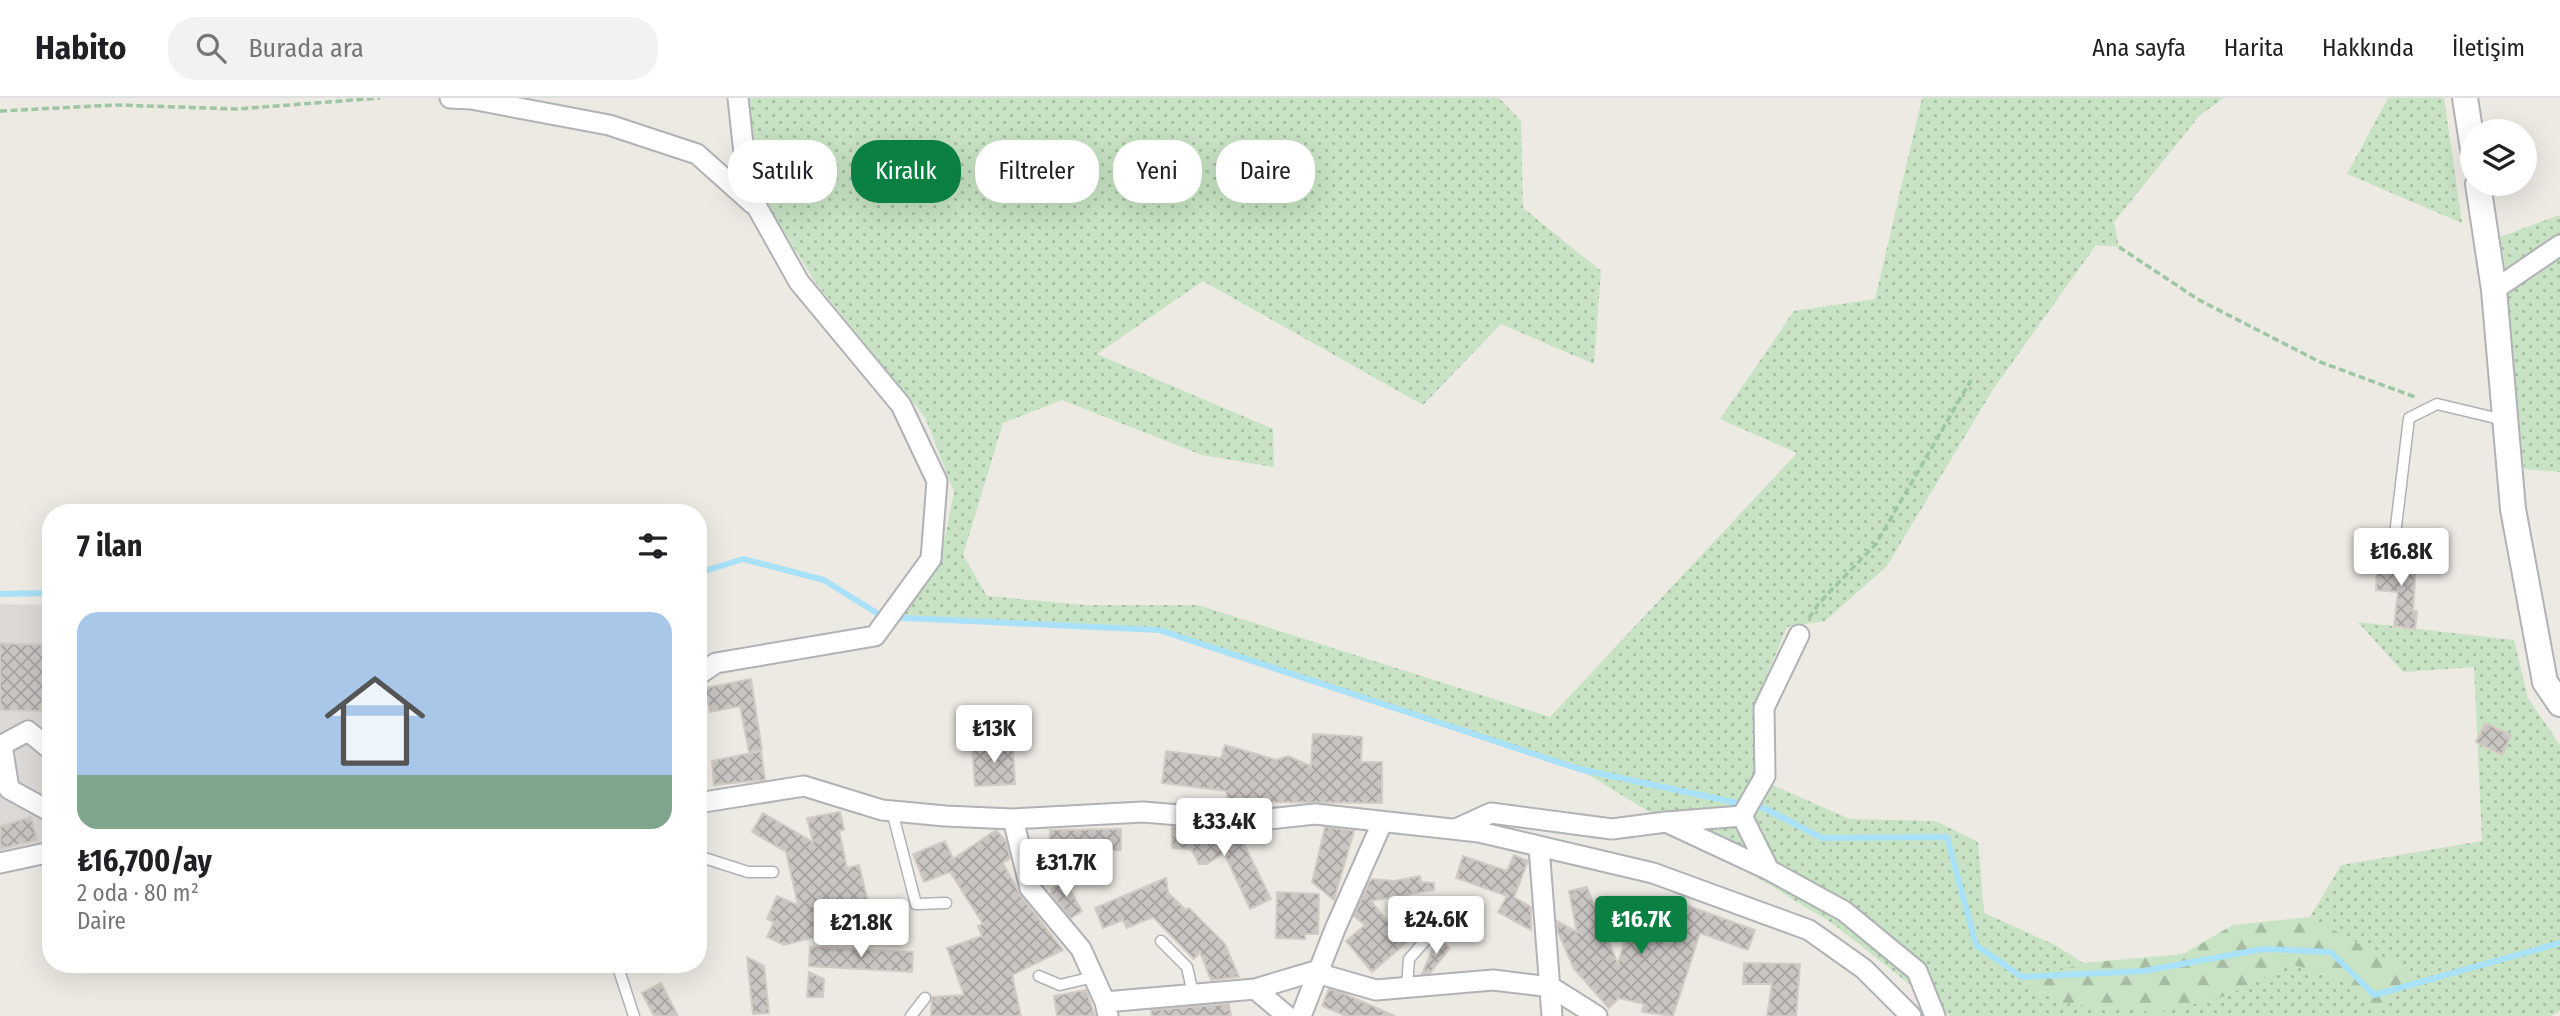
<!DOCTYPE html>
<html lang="tr">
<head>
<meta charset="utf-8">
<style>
	:root { --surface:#fff; --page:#f2f2f2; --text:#202124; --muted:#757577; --line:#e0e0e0; --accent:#0b8043 }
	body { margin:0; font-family:"Fira Sans Condensed",sans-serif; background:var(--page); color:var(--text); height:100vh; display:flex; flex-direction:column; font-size:26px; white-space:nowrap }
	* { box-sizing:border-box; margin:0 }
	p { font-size:23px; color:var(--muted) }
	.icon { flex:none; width:38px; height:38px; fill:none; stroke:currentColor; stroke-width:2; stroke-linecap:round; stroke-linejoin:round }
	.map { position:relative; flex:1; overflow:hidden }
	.sheet { position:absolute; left:42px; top:406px; width:665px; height:469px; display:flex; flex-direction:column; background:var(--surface); border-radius:28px; box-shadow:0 7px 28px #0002 }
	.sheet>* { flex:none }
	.banner { position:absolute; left:728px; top:42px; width:665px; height:63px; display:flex; gap:14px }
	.fabs { position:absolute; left:2460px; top:21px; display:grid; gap:14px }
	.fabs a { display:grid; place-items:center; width:77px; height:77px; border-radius:50%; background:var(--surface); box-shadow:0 7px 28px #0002; font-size:35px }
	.price { position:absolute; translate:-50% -60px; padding:0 16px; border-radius:7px; background:#fff; color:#222; font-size:23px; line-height:46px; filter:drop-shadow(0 2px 4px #0008) }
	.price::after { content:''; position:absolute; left:50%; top:42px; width:21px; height:16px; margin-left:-10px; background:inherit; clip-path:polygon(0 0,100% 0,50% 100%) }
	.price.current { background:var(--accent); color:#fff }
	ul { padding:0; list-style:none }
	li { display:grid; align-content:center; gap:14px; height:371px; padding:0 35px }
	li span { display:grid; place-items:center; height:217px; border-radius:21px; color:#555 }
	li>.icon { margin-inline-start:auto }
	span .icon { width:126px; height:126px; fill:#fffc; stroke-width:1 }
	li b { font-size:30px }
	h2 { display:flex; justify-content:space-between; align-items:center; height:84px; padding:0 35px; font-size:30px }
	.tag { padding:0 24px; border-radius:28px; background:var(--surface); box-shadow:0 7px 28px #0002; font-size:24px; line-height:63px }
	.tag.current { background:var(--accent); color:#fff }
	header { display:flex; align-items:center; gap:42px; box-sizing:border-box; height:98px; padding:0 35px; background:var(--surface); border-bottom:2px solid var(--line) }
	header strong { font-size:33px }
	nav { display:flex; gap:38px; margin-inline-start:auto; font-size:24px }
	.search { width:490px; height:63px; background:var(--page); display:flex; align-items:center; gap:18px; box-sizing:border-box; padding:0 24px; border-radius:28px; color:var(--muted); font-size:26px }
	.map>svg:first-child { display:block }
	.industrial { fill:#dcd9d6 }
	.green { fill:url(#green-dots) }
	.forest { fill:url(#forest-firs) }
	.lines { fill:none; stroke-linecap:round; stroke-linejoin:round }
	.stream { stroke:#a9e1f8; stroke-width:6 }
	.building { fill:url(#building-cross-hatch); stroke:#d2cbc3; stroke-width:2 }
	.service-casing { stroke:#b0b2b6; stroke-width:13 }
	.minor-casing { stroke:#b0b2b6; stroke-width:23 }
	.tertiary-casing { stroke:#b0b2b6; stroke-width:28 }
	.path { stroke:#9ec6a3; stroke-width:3.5; stroke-dasharray:7 3.5; stroke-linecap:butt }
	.service { stroke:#fff; stroke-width:10 }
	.minor { stroke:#fff; stroke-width:19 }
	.tertiary { stroke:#fff; stroke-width:24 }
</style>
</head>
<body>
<header>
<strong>Habito</strong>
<div class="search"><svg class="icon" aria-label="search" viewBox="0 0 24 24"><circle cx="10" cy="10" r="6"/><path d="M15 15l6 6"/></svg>Burada ara</div>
<nav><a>Ana sayfa</a><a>Harita</a><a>Hakkında</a><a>İletişim</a></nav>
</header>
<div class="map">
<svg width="2560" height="918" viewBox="0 0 2560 918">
	<defs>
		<pattern id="green-dots" width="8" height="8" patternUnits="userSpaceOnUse" patternTransform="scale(1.75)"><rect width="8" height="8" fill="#c7e3c3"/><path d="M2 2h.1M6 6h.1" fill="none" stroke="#a5bba2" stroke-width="1.8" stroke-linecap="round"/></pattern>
		<pattern id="forest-firs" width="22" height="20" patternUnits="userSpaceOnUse" patternTransform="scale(1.75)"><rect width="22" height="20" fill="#c7e3c3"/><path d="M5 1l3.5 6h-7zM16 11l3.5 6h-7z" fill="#a5bba2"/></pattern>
		<pattern id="building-cross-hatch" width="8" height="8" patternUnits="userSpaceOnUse" patternTransform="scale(1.75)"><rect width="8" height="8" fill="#c9c5c2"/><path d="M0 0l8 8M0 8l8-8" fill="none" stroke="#a6a3a1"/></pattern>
	</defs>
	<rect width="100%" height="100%" fill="#edeae4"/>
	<path class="industrial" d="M0 506 51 507V758L0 765Z"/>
	<path class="green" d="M748 0H1499L1521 23 1523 110 1601 173 1594 266 1501 226 1423 307 1203 183 1097 256 1273 331 1274 369 1202 357 1062 302 1003 325 963 457 987 498 1085 507H1198L1550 619 1797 355 1720 321 1794 213 1875 201 1922 0H2224L2200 17 2114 124 2119 149 2096 147 1992 293 1887 468 1825 523 1787 529 1753 610 1756 676 1735 710 1656 718 1579 671 1159 532 899 520 940 464 954 394 925 319 815 184 763 99Z
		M2388 0H2444L2462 125 2347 76Z
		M2560 117V138L2506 174 2500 139Z
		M2560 154V374L2524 371 2505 191Z
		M2358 524 2514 542 2528 600 2560 647V913L2551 918H1950L1832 825 1666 724 1742 718 1770 686 1850 721 1936 723 1978 744 1984 815 2055 847 2083 865 2024 885 2062 905 2225 898 2291 866 2345 883 2416 877 2310 819 2341 767 2482 743 2474 569 2403 574Z"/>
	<path class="forest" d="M2310 819 2416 877 2375 912 2345 883 2291 866 2225 898 2160 915 2062 905 2023 885 2083 865 2183 856 2233 827Z"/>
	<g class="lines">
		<path class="stream" d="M698 475 743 461 824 482 883 519 1159 532 1579 671 1766 711 1822 740 1947 739 1976 847 2022 879 2144 873 2263 851 2331 854 2374 897 2560 845
			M0 496 51 495"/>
	</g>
	<path class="building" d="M2403 451 2417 452 2413 513H2417L2415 531 2394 528 2398 494 2376 492 2377 469 2401 470Z
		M0 545 45 547 42 613 0 612Z
		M751 581 762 652 749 654 740 608 710 614 705 590Z
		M2485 625 2511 637 2502 657 2476 644Z
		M1313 636 1362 639 1361 664H1382V705L1262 704 1261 710 1229 709 1226 693 1162 685 1166 653 1221 660 1225 647 1277 662 1288 658 1311 668Z
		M1013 647 1015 686 975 688 972 649Z
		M761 653 765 682 714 687 712 663Z
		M840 714 844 732 839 733 847 770 859 767 873 824 784 847 767 839 774 824 767 821 777 798 798 807 786 754 752 734 763 715 813 744 807 720Z
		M31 719 37 742 0 751V728Z
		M1172 729 1238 734 1271 801 1250 811 1224 755 1207 766H1199L1191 751 1172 750Z
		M1325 729 1354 733 1334 802 1312 784Z
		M1121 731V752H1050V732Z
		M996 732 1006 743 1010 760 1003 765 1020 797 1063 852 1012 877 1021 918H931L932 899 964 897 947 850 982 838 978 828 983 826 950 774 924 784 913 756 945 743 953 761Z
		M1514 757 1528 763 1514 799 1531 809V832L1498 814 1507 798 1456 780 1463 758 1507 773Z
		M1420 778 1421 784 1434 785V792L1371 803 1406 845 1372 874 1346 843 1365 827 1354 818 1369 785 1372 781 1395 783Z
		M1166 780 1168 795 1186 812 1189 810 1225 846 1239 879 1211 882 1200 854 1194 861 1153 819 1127 830 1123 822 1103 830 1095 810Z
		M1065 783 1082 813 1071 820 1051 796V791Z
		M1587 789 1618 866 1627 833 1672 846 1686 807 1755 832 1748 852 1700 835 1673 918 1642 914 1644 906 1619 900 1609 910 1574 871 1558 834 1557 823 1577 834 1569 793Z
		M1277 794 1319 796 1318 836H1305V841L1276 840Z
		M1437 840 1450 850 1430 875 1422 876Z
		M810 849 913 854 912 874 809 868Z
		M747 859 764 868 769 915 753 916Z
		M1744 865 1800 866 1796 918H1767L1772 886H1743Z
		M809 874 824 881 823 899H807Z
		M661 885 678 918H654L642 895Z
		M1329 891 1340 894 1395 918H1346L1322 908Z
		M1086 892 1095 918H1057L1054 898Z
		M1229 906 1231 918H1152L1151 912Z"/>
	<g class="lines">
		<defs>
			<path id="service" d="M2394 445 2409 320 2437 306 2504 322
				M892 713 916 806 946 805
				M698 758 748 774H773
				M1161 843 1187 869 1193 896
				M617 866 634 918
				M1039 878 1060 887 1093 879
				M1407 889 1409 861 1453 811
				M911 918 925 900"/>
			<path id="minor" d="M450 0 471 1 609 27 697 56 753 106
				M2494 192 2560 147
				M698 577 716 565 875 538 931 461 937 383 901 307 799 184 748 93 738 0
				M51 652 28 633 2 647 9 691 51 714
				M698 705 804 688 882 712 945 718 1013 721 1143 714 1251 723 1315 716 1479 734 1653 775 1809 832 1864 871 1911 918
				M1742 718 1769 772
				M1013 721 1030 790 1081 851 1105 904 1108 918
				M1667 724 1742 718 1765 678 1764 610 1799 537
				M1456 731 1491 715 1612 731 1666 724 1769 772 1844 813 1917 873 1935 918
				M1539 749 1552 918
				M0 765 51 754
				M1320 876 1376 892 1493 882 1551 889 1597 918
				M1105 904 1255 891
				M1287 918 1255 891 1322 871
				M1301 918 1335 831 1382 725"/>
			<path id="tertiary" d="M2465 0 2473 51
				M2478 86 2494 192 2513 411 2545 584 2560 606"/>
		</defs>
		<use href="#service" class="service-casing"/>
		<use href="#minor" class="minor-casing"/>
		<use href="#tertiary" class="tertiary-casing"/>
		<path class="path" d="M0 13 116 7 237 11 380 0
			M2119 149 2199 202 2320 264 2415 299
			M1809 520 1819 505 1876 446 1971 282"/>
		<use href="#service" class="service"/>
		<use href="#minor" class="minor"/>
		<use href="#tertiary" class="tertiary"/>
	</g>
</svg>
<div class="fabs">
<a><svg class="icon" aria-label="layers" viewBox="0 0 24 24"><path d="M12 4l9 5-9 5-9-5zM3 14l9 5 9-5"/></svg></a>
</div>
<b class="price" style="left:2401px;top:490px">₺16.8K</b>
<b class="price" style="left:994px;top:667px">₺13K</b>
<b class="price" style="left:1224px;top:760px">₺33.4K</b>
<b class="price" style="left:1066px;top:801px">₺31.7K</b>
<b class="price" style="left:1436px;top:858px">₺24.6K</b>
<b class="price current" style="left:1641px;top:858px">₺16.7K</b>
<b class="price" style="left:861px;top:861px">₺21.8K</b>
<div class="banner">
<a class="tag">Satılık</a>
<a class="tag current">Kiralık</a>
<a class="tag">Filtreler</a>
<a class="tag">Yeni</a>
<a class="tag">Daire</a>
</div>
<section class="sheet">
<h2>7 ilan<svg class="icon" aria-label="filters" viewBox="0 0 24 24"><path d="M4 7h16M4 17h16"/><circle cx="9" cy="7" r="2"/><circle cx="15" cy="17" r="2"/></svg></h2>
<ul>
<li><span style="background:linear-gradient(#a9c7e8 75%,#7fa58c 0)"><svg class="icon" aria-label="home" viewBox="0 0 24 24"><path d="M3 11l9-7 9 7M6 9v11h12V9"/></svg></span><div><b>₺16,700/ay</b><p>2 oda · 80 m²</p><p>Daire</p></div></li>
</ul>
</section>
</div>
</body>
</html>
